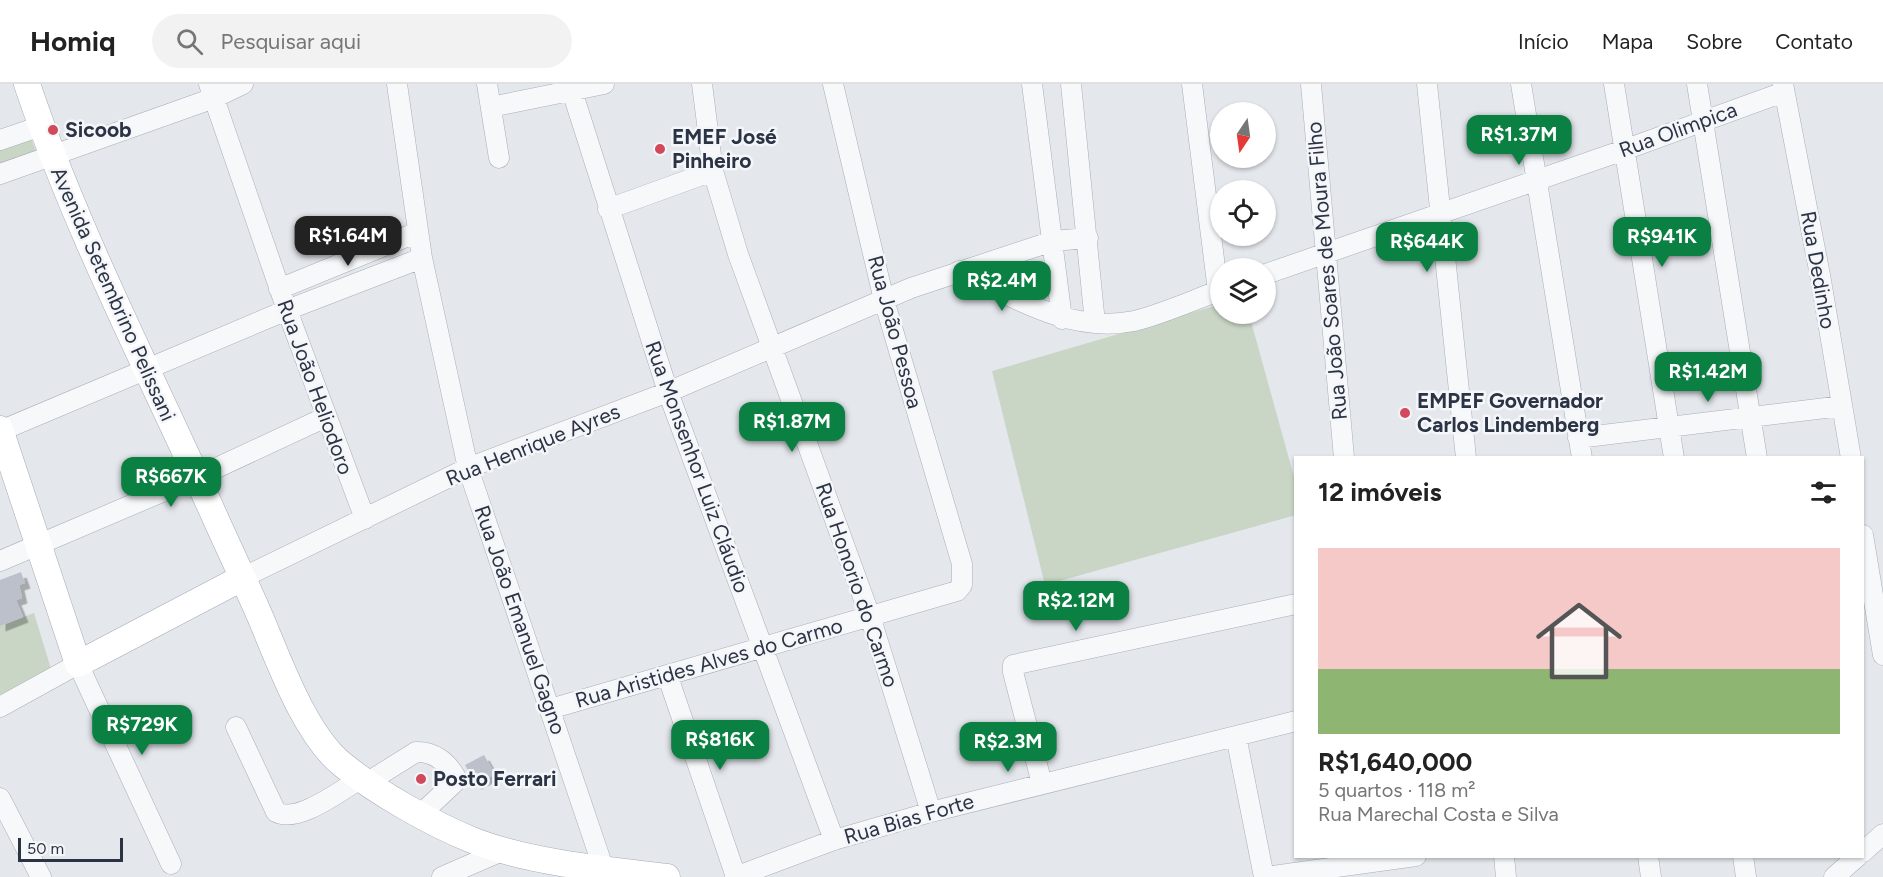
<!DOCTYPE html>
<html lang="pt">
<head>
<meta charset="utf-8">
<style>
	:root { --surface:#fff; --page:#f2f2f2; --text:#222; --muted:#767676; --line:#e0e0e0; --accent:#0b8043 }
	body { margin:0; font-family:Figtree,sans-serif; background:var(--page); color:var(--text); height:100vh; display:flex; flex-direction:column; font-size:22px; white-space:nowrap }
	* { box-sizing:border-box; margin:0 }
	p { font-size:20px; color:var(--muted) }
	.icon { flex:none; width:33px; height:33px; fill:none; stroke:currentColor; stroke-width:2; stroke-linecap:round; stroke-linejoin:round }
	.map { position:relative; flex:1; overflow:hidden }
	.details { position:absolute; left:1294px; top:372px; width:570px; height:402px; display:flex; flex-direction:column; background:var(--surface); border-radius:0px; box-shadow:0 2px 4px #0004 }
	.details>* { flex:none }
	.needle { width:39px; rotate:193deg }
	.tools { position:absolute; left:1210px; top:18px; display:grid; gap:12px }
	.tools a { display:grid; place-items:center; width:66px; height:66px; border-radius:50%; background:var(--surface); box-shadow:0 2px 4px #0004; font-size:30px }
	.scale { position:absolute; left:18px; bottom:15px; width:105px; box-sizing:border-box; padding-left:6px; border:3px solid #2b3445; border-top:0; font-size:16px; line-height:21px; white-space:nowrap; color:#2b3445; -webkit-text-stroke:4px #f4f6f9; paint-order:stroke }
	.price { position:absolute; translate:-50% -51px; padding:0 14px; border-radius:12px; background:var(--accent); color:#fff; font-size:20px; line-height:39px; filter:drop-shadow(0 2px 3px #0008) }
	.price::after { content:''; position:absolute; left:50%; top:36px; width:18px; height:14px; margin-left:-9px; background:inherit; clip-path:polygon(0 0,100% 0,50% 100%) }
	.price.active { background:#222; color:#fff }
	ul { padding:0; list-style:none }
	li { display:grid; align-content:center; gap:12px; height:318px; padding:0 24px }
	li+li { border-top:2px solid var(--line) }
	li span { display:grid; place-items:center; height:186px; border-radius:0px; color:#555 }
	li>.icon { margin-inline-start:auto }
	span .icon { width:108px; height:108px; fill:#fffc; stroke-width:1 }
	li b { font-size:26px }
	h2 { display:flex; justify-content:space-between; align-items:center; height:72px; padding:0 24px; font-size:26px }
	header { display:flex; align-items:center; gap:36px; box-sizing:border-box; height:84px; padding:0 30px; background:var(--surface); border-bottom:2px solid var(--line) }
	header strong { font-size:28px }
	nav { display:flex; gap:33px; margin-inline-start:auto; font-size:21px }
	.search { width:420px; height:54px; background:var(--page); display:flex; align-items:center; gap:15px; box-sizing:border-box; padding:0 21px; border-radius:33px; color:var(--muted); font-size:22px }
	.map>svg:first-child { display:block }
	.green { fill:#c9d6c5 }
	.building { fill:#bbc0ca; filter:url(#shadow) }
	.lines { fill:none; stroke-linecap:round; stroke-linejoin:round }
	.minor-casing { stroke:#a9aeb7; stroke-width:21 }
	.major-casing { stroke:#a3abb8; stroke-width:27 }
	.minor { stroke:#f7f8fa; stroke-width:20 }
	.major { stroke:#fff; stroke-width:26 }
	.poi-dot { fill:#d1495b; stroke:#f4f6f9; stroke-width:2 }
	.labels { text-anchor:middle; stroke-width:5; stroke-linejoin:round; paint-order:stroke }
	.poi-label { font-size:21px; font-weight:bold; fill:#2b3445; stroke:#f4f6f9; text-anchor:start }
	.street-label { font-size:21px; fill:#2b3445; stroke:#f4f6f9 }
</style>
</head>
<body>
<header>
<strong>Homiq</strong>
<div class="search"><svg class="icon" aria-label="search" viewBox="0 0 24 24"><circle cx="10" cy="10" r="6"/><path d="M15 15l6 6"/></svg>Pesquisar aqui</div>
<nav><a>Início</a><a>Mapa</a><a>Sobre</a><a>Contato</a></nav>
</header>
<div class="map">
<svg width="1883" height="793" viewBox="0 0 1883 793">
	<defs>
		<filter id="shadow"><feDropShadow dx="5.5" dy="5.5" stdDeviation="0" flood-color="#0004"/></filter>
	</defs>
	<rect width="100%" height="100%" fill="#e4e7ec"/>
	<path class="green" d="M31 54 37 70 0 83V64Z
		M1221 220V230H1249L1296 400V431L1045 501 992 287Z
		M34 529 51 585 0 616V542Z"/>
	<path class="building" d="M21 488 25 499 19 501 22 514 16 516 23 533 0 542V496Z
		M484 671 495 690 476 700 465 681Z"/>
	<g class="lines">
		<defs>
			<path id="minor" d="M209 0 287 226 365 435
				M397 0 422 174 468 384 604 786
				M487 0 499 74
				M702 0 713 87 738 170 870 532 931 728
				M1032 0 1062 235
				M1071 0 1095 239
				M1192 0 1218 207
				M1311 0 1344 374
				M1427 0 1466 374
				M1521 0 1582 374
				M1614 0 1674 374
				M1697 0 1757 374
				M1783 0 1820 191 1851 374
				M572 7 668 308 834 756
				M491 23 604 0
				M0 56 41 42
				M0 90 214 14 243 0
				M608 125 713 87
				M959 187C1014 213 1070 250 1134 237 1163 230 1193 216 1221 206
				M1266 190 1624 66 1784 8
				M279 205 418 148
				M0 347 287 226 422 174
				M1578 354 1842 322
				M1863 451 1883 571
				M0 477 197 393 326 333
				M242 494 468 384 668 308 911 204 1053 157 1088 154
				M668 593 736 793
				M0 623 78 580 171 780
				M550 625 957 507 962 501V480L884 216 833 0
				M236 643 276 728C298 740 341 706 362 694
				M1236 652 1264 793
				M368 698 416 668C433 667 447 678 455 692V698L421 730
				M1042 700 1013 588V581L1296 520
				M0 714 41 793
				M1863 768 1883 750
				M1504 772 1506 793
				M1648 772 1651 793
				M1743 772 1746 793
				M442 793 504 766
				M735 793 834 756 931 728 1296 637
				M1265 793 1416 772
				M1834 793 1858 772"/>
			<path id="major" d="M27 0C77 149 150 288 214 431 230 467 247 502 262 537 280 580 306 652 343 681 376 708 432 740 472 756 527 778 607 786 667 793
				M0 345 78 580 242 494"/>
		</defs>
		<use href="#minor" class="minor-casing"/>
		<use href="#major" class="major-casing"/>
		<use href="#minor" class="minor"/>
		<use href="#major" class="major"/>
	</g>
	<g class="poi-dot">
		<circle cx="53" cy="46" r="6"/>
		<circle cx="660" cy="65" r="6"/>
		<circle cx="1405" cy="329" r="6"/>
		<circle cx="421" cy="695" r="6"/>
	</g>
	<g class="labels">
		<g class="poi-label">
			<text x="65" y="53">Sicoob</text>
			<text x="672" y="60">EMEF José<tspan x="672" dy="24">Pinheiro</tspan></text>
			<text x="1417" y="324">EMPEF Governador<tspan x="1417" dy="24">Carlos Lindemberg</tspan></text>
			<text x="433" y="702">Posto Ferrari</text>
		</g>
		<g class="street-label">
			<text transform="translate(1678 46) rotate(-20)" y="7">Rua Olimpica</text>
			<text transform="translate(1818 186) rotate(80)" y="7">Rua Dedinho</text>
			<text transform="translate(1327 187) rotate(-95)" y="7">Rua João Soares de Moura Filho</text>
			<text transform="translate(113 210) rotate(66)" y="7">Avenida Setembrino Pelissani</text>
			<text transform="translate(895 248) rotate(75)" y="7">Rua João Pessoa</text>
			<text transform="translate(315 303) rotate(70)" y="7">Rua João Heliodoro</text>
			<text transform="translate(533 361) rotate(-22)" y="7">Rua Henrique Ayres</text>
			<text transform="translate(697 383) rotate(70)" y="7">Rua Monsenhor Luiz Cláudio</text>
			<text transform="translate(857 501) rotate(71)" y="7">Rua Honorio do Carmo</text>
			<text transform="translate(520 536) rotate(71)" y="7">Rua João Emanuel Gagno</text>
			<text transform="translate(709 579) rotate(-16)" y="7">Rua Aristides Alves do Carmo</text>
			<text transform="translate(909 735) rotate(-16)" y="7">Rua Bias Forte</text>
		</g>
	</g>
</svg>
<div class="tools">
<a><svg class="needle" viewBox="-14 -14 28 28"><path d="M0-13l5 13h-10z" fill="#e53935"/><path d="M0 13l5-13h-10z" fill="#767676"/></svg></a>
<a><svg class="icon" aria-label="locate" viewBox="0 0 24 24"><circle cx="12" cy="12" r="6"/><path d="M12 2v4M12 18v4M2 12h4M18 12h4"/></svg></a>
<a><svg class="icon" aria-label="layers" viewBox="0 0 24 24"><path d="M12 4l9 5-9 5-9-5zM3 14l9 5 9-5"/></svg></a>
</div>
<div class="scale">50 m</div>
<b class="price" style="left:1519px;top:82px">R$1.37M</b>
<b class="price active" style="left:348px;top:183px">R$1.64M</b>
<b class="price" style="left:1662px;top:184px">R$941K</b>
<b class="price" style="left:1427px;top:189px">R$644K</b>
<b class="price" style="left:1002px;top:228px">R$2.4M</b>
<b class="price" style="left:1708px;top:319px">R$1.42M</b>
<b class="price" style="left:792px;top:369px">R$1.87M</b>
<b class="price" style="left:171px;top:424px">R$667K</b>
<b class="price" style="left:1076px;top:548px">R$2.12M</b>
<b class="price" style="left:142px;top:672px">R$729K</b>
<b class="price" style="left:720px;top:687px">R$816K</b>
<b class="price" style="left:1008px;top:689px">R$2.3M</b>
<section class="details">
<h2>12 imóveis<svg class="icon" aria-label="filters" viewBox="0 0 24 24"><path d="M4 7h16M4 17h16"/><circle cx="9" cy="7" r="2"/><circle cx="15" cy="17" r="2"/></svg></h2>
<ul>
<li><span style="background:linear-gradient(#f6c9c9 65%,#8fb573 0)"><svg class="icon" aria-label="home" viewBox="0 0 24 24"><path d="M3 11l9-7 9 7M6 9v11h12V9"/></svg></span><div><b>R$1,640,000</b><p>5 quartos · 118 m²</p><p>Rua Marechal Costa e Silva</p></div></li>
</ul>
</section>
</div>
</body>
</html>
